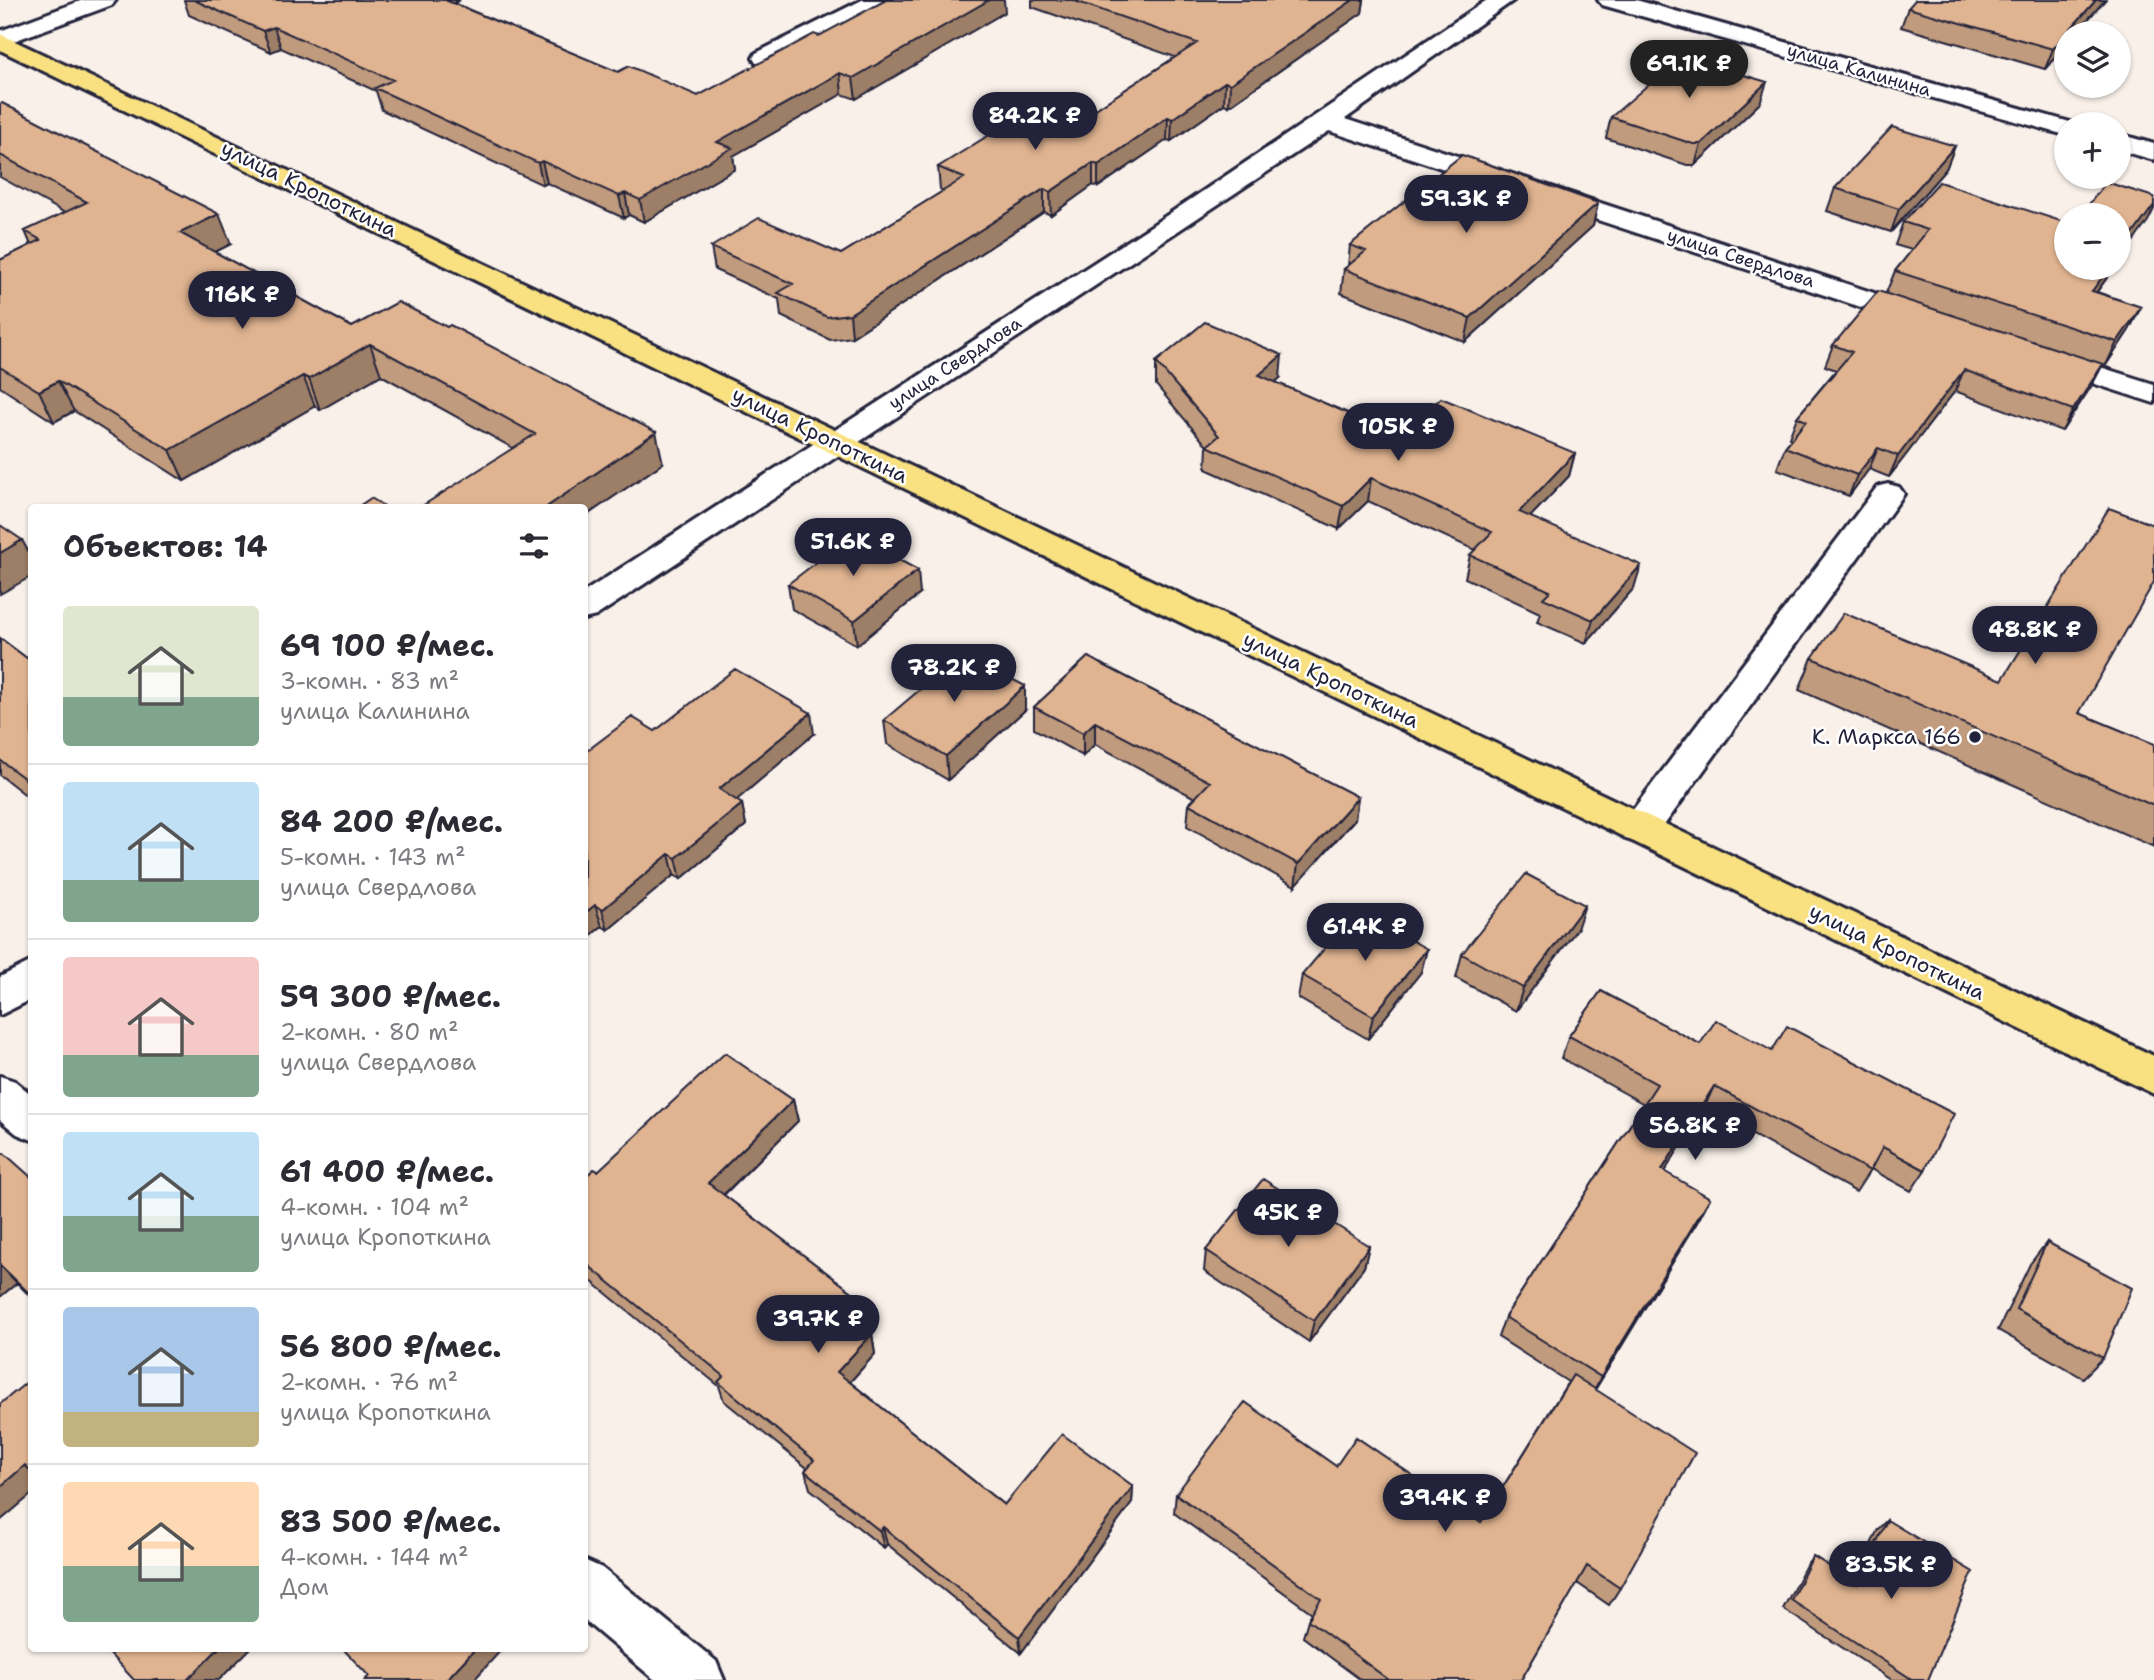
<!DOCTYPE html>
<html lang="ru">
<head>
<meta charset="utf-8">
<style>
	:root { --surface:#fff; --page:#f7f7f7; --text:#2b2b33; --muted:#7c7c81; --line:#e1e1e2; --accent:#22223b }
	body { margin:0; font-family:"Shantell Sans",sans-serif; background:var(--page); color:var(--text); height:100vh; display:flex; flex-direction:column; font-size:26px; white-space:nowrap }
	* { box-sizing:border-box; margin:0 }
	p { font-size:23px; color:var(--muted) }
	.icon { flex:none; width:38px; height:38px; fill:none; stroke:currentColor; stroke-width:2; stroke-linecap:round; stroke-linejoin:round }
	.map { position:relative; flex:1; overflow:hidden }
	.side { position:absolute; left:28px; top:504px; width:560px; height:1148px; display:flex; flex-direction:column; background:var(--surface); border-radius:7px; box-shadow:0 2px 5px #0004 }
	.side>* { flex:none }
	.tools { position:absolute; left:2054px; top:21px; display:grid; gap:14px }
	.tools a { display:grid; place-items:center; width:77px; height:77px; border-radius:50%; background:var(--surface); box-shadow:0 2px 5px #0004; font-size:35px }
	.price { position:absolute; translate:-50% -60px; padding:0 16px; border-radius:24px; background:var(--accent); color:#fff; font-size:23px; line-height:46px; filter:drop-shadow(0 2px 4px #0008) }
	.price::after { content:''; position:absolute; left:50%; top:42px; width:21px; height:16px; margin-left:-10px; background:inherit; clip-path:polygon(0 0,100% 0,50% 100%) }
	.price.current { background:#222; color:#fff }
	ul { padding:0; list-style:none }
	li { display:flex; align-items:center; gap:21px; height:175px; padding:0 35px }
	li+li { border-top:2px solid var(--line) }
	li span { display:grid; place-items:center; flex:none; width:196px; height:140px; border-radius:7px; color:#555 }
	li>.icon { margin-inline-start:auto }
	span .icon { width:84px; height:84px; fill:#fffc; stroke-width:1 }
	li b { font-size:30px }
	h2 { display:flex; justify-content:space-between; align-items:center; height:84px; padding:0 35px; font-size:30px }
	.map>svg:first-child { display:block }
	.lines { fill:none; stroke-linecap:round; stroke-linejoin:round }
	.minor-casing { stroke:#22223b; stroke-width:6 }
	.major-casing { stroke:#22223b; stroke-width:6 }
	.minor { fill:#fff; fill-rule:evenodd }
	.major { fill:#f9e181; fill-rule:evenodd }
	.wall { fill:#c19b7d; stroke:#22223b; stroke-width:2 }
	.shaded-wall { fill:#9d7e66; stroke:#22223b; stroke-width:2 }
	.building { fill:#e0b491; stroke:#22223b; stroke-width:2 }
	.poi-dot { fill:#22223b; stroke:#fff; stroke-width:2.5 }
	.labels { text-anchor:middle; stroke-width:5; stroke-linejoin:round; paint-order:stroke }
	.far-street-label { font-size:18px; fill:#22223b; stroke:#fff }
	.street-label { font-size:21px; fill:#22223b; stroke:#fff }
	.poi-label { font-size:21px; fill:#22223b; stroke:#fff; text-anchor:end }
</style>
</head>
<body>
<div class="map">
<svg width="2154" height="1680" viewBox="0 0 2154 1680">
	<rect width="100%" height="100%" fill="#f9f0e9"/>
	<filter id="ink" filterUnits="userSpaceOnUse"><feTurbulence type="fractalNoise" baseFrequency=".0143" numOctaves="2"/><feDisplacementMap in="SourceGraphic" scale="14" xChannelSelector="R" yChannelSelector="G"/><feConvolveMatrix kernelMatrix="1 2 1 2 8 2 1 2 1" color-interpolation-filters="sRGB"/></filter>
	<g filter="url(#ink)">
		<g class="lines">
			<defs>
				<path id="minor" d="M83 0H116L112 5 0 46V31Z
					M862 0H892L888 5 774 63H756L753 58 756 53Z
					M1487 0H1514L1345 119 1929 311 1933 317 1929 323 1919 326 1909 323 1329 131 596 616 584 619V592L1151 226Z
					M1598 0H1636L2077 124H2067V136L2058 133 1602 5Z
					M2119 134 2154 144V160L2119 150Z
					M2046 350 2154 384V403L2036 365 2031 359 2036 353Z
					M1888 484 1899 487 1904 494 1899 501 1654 839 1640 843 1626 839 1621 829 1626 819 1877 487Z
					M32 961V999L0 1015V977Z
					M0 1076 15 1081 32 1095V1140L17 1134 0 1120Z
					M584 1560 602 1568 716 1661 724 1680H655L584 1620Z"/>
				<path id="major" d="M0 34 2154 1056V1094L0 50Z"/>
			</defs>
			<use href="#minor" class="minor-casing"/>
			<use href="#major" class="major-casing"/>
			<use href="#minor" class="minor"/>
			<use href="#major" class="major"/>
		</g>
		<path class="wall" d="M184 0H460L453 3 618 72 698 96 819 36 1005 12 856 99 842 94 733 156 735 169 644 222 629 215 624 218 547 183 543 185 382 110 376 91 281 48 271 52 189 15Z
			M1032 0H1364L1362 13 1229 106 1224 104 1171 141 1167 140 1098 187 1093 185 1051 215 1044 212 852 337 830 340 781 316 779 299 715 270 711 247 841 254 943 191 940 189 938 167 1020 123 1068 127 1175 57 1032 7Z
			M2105 0 2076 33H2067V44L2045 69 1901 27 1908 8Z
			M1760 103 1695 165H1687L1606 138 1611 117Z
			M0 104 231 244 215 252 352 327 663 463 584 517V508L513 448 381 375 320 410 315 406 184 481 74 411 54 422 0 387V260L31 245 25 231 65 213 0 177Z
			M1955 146 1946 169 1891 232 1827 211 1835 188Z
			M1598 203 1593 226 1465 342 1341 293 1344 269 1348 266 1350 245Z
			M1903 222 2067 268H2114L2097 292 2141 307 2129 330 2106 365 2103 364 2092 385 2062 431 1955 391 1889 477 1869 469 1849 496 1777 469 1785 447 1791 439 1789 438 1797 417 1836 370 1825 366 1833 345 1886 293 1895 271 1912 250 1895 245Z
			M1156 362 1280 378 1275 382 1401 436 1575 453 1569 476 1530 517 1634 588 1586 643 1537 622 1540 613 1465 578 1470 555 1475 550 1368 501 1339 529 1206 469 1207 446 1156 385Z
			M788 584 920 594 857 645 792 609Z
			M0 638 32 662V800L0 775Z
			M1088 657 1358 797 1355 819 1295 886 1187 826 1189 804 1195 798 1095 744 1083 756 1034 729V707Z
			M1812 658 2079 713 2154 744V847L1799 690Z
			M1025 710 948 780 887 744 884 720Z
			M655 731 814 734 736 800 742 804 746 825 681 879 674 875 608 930 602 926 584 941V753Z
			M1577 929 1516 1011 1456 978 1462 954Z
			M1427 949 1421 972 1368 1039 1298 998 1302 975Z
			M1601 991 1925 1170 1911 1191 1871 1169 1856 1192 1704 1108 1664 1172 1710 1198 1699 1219 1595 1390 1620 1588 1609 1605 1577 1583 1521 1680H1361L1303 1637 1308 1620 1312 1613 1174 1513 1176 1494 1336 1466 1481 1522 1568 1382 1498 1337 1505 1317 1644 1104 1561 1058 1569 1036Z
			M793 1100 798 1121 724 1195 864 1301 868 1321 862 1327 872 1334 875 1354 850 1382 1004 1505 1133 1486 1132 1503 1021 1653 887 1544 884 1548 810 1489 805 1471 807 1468 724 1401 719 1386 585 1276 584 1277V1178L598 1171Z
			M0 1156 32 1178V1298L17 1283 0 1297Z
			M2047 1242 2103 1358 2083 1378 1998 1330 2030 1264Z
			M1369 1246 1364 1267 1309 1342 1204 1271 1206 1250Z
			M1887 1520 1928 1680H1892L1783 1609 1806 1565 1813 1556 1854 1582 1878 1529Z"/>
		<path class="shaded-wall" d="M428 0H460L432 13Z
			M989 0H1004L1005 12 856 99 853 78Z
			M1353 0H1364L1362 13 1229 106 1230 84Z
			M2096 0H2105L2076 33H2067Z
			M274 27 281 48 271 52 263 31Z
			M2067 33V44L2045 69 2053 49Z
			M840 73 842 94 733 156 735 169 644 222 640 200 717 142Z
			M1225 82 1224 104 1171 141 1172 119Z
			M1767 82 1760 103 1695 165 1701 144Z
			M1168 117 1167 140 1098 187V165Z
			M1955 146 1946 169 1891 232 1899 209Z
			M542 161 547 183 543 185 538 163Z
			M1093 163V185L1051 215 1050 192Z
			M1044 189V212L852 337 850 314Z
			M625 193 629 215 624 218 619 196Z
			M1598 203 1593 226 1465 342 1470 318Z
			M2154 205V209L2148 221 2119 261V253Z
			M219 214 231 244 193 263 180 233Z
			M2109 268H2114L2081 313 2092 291Z
			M2141 307 2129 330 2106 365 2117 342Z
			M370 344 381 375 320 410 309 379Z
			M1282 355 1280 378 1257 398 1259 375Z
			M2103 364 2092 385 2062 431 2073 410Z
			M1964 370 1955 391 1889 477 1898 456Z
			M303 376 315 406 184 481 170 450Z
			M58 381 74 411 54 422 39 391Z
			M656 432 663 463 584 517V508H545Z
			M1878 448 1869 469 1849 496 1857 475Z
			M1575 453 1569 476 1513 535 1519 512Z
			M1371 478 1368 501 1339 529 1343 506Z
			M22 540 32 558V576L0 594V553Z
			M1641 565 1634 588 1586 643 1593 620Z
			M918 570 920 594 857 645 854 621Z
			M1025 686V710L948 780 946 756Z
			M811 713 814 734 724 811 719 789Z
			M1095 722V744L1083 756V733Z
			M1358 797 1355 819 1295 886 1298 864Z
			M742 804 746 825 681 879 676 858Z
			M669 854 674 875 608 930 602 910Z
			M595 905 602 926 584 941V914Z
			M1585 905 1577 929 1516 1011 1523 988Z
			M1427 949 1421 972 1368 1039 1373 1016Z
			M1714 1086 1704 1108 1652 1192 1662 1170Z
			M793 1100 798 1121 714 1204 708 1183Z
			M1710 1198 1699 1219 1591 1396 1601 1377Z
			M1369 1246 1364 1267 1309 1342 1314 1321Z
			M0 1265 17 1283 0 1297Z
			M864 1301 868 1321 853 1337 849 1317Z
			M872 1334 875 1354 841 1392 837 1372Z
			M25 1465 32 1471V1494L0 1521V1487Z
			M1133 1486 1132 1503 1021 1653 1019 1637Z
			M883 1527 887 1544 884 1548 880 1531Z
			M219 1648H251L219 1680H187Z
			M476 1648H503L474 1680H446Z"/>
		<path class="building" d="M194 0H445L618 72 629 66 698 96 814 34 819 36 886 0H989L853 78 840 73 717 142 732 148 640 200 625 193 619 196 542 161 538 163 375 88 393 80 274 27 263 31Z
			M1072 0H1353L1230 84 1225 82 1172 119 1168 117 1098 165 1093 163 1050 192 1044 189 850 314 827 317 778 293 793 284 711 247 759 218 841 254 964 178 938 167 1013 120 1020 123 1034 114 1068 127 1197 43Z
			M1915 0H2096L2053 49 1908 8Z
			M1681 56 1767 82 1701 144H1693L1611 117Z
			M2 103 219 214 180 233 352 327 398 302 447 327 450 325 656 432 545 508H419L535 434 370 344 309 379 303 376 170 450 58 381 39 391 0 367V260L41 240 25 231 87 202 0 155V104Z
			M1892 127 1955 146 1899 209 1835 188Z
			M1462 155 1598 203 1470 318 1344 269 1366 251 1350 245Z
			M1939 182 2067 223V268H2109L2092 291 2141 307 2117 342 1895 271 1928 230 1903 222Z
			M2106 182 2154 197V205L2119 253V215H2081Z
			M1878 291 2103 364 2073 410 1964 370 1898 456 1878 448 1857 475 1785 447 1806 421 1797 417 1852 352 1833 345Z
			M1205 322 1282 355 1259 375 1401 436 1441 398 1575 453 1519 512 1641 565 1593 620 1543 598 1550 591 1470 555 1492 532 1371 478 1343 506 1207 446 1219 436 1156 362Z
			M371 498 387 508H356Z
			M2109 508 2154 525V582L2079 713 2154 744V806L1812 658 1844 613 2002 680Z
			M0 525 22 540 0 553Z
			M852 535 918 570 854 621 788 584Z
			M0 638 32 662V784L0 760Z
			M963 653 1025 686 946 756 884 720Z
			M1088 657 1358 797 1298 864 1189 804 1210 782 1095 722 1083 733 1034 707Z
			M735 669 811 713 719 789 742 804 676 858 669 854 602 910 595 905 584 914V753L632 717 655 731Z
			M1526 874 1585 905 1523 988 1462 954Z
			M1357 910 1427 949 1373 1016 1302 975Z
			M1601 991 1700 1044 1716 1020 1772 1051 1787 1026 1954 1114 1925 1170 1883 1147 1870 1171 1714 1086 1662 1170 1710 1198 1601 1377 1505 1317 1657 1084 1569 1036Z
			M725 1053 793 1100 708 1183 864 1301 849 1317 872 1334 837 1372 1004 1505 1062 1434 1133 1486 1019 1637 883 1527 880 1531 805 1471 814 1460 718 1382 724 1376 584 1262V1178L594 1169 598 1171Z
			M4 1153 32 1178V1296L0 1265V1156Z
			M1263 1179 1369 1246 1314 1321 1206 1250Z
			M2047 1242 2132 1288 2103 1358 2016 1309Z
			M1573 1375 1695 1453 1620 1588 1587 1566 1521 1680H1389L1308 1620 1321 1599 1176 1494 1245 1402 1336 1466 1356 1437 1481 1522Z
			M32 1378V1472L25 1465 0 1487V1404Z
			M1887 1520 1973 1572 1928 1680H1913L1791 1600 1813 1556 1857 1584Z
			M219 1648 187 1680H134L105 1649Z
			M342 1648H476L446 1680H365L369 1676Z"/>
	</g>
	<circle class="poi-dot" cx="1975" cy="737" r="7"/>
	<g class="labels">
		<g class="far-street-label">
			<text transform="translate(1859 70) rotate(16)" y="6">улица Калинина</text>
			<text transform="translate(1741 258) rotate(18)" y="6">улица Свердлова</text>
			<text transform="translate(955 363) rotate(-33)" y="6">улица Свердлова</text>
		</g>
		<g class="street-label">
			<text transform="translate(309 189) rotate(26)" y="7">улица Кропоткина</text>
			<text transform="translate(820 435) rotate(26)" y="7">улица Кропоткина</text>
			<text transform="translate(1331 680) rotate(26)" y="7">улица Кропоткина</text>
			<text transform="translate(1897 952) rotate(26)" y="7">улица Кропоткина</text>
		</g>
		<g class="poi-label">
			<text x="1961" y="744">К. Маркса 166</text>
		</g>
	</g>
</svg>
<div class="tools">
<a><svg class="icon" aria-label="layers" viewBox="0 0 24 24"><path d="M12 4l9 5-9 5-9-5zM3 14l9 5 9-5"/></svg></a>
<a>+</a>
<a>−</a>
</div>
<b class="price current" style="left:1689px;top:100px">69.1K ₽</b>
<b class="price" style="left:1035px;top:152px">84.2K ₽</b>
<b class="price" style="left:1466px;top:235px">59.3K ₽</b>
<b class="price" style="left:242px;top:331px">116K ₽</b>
<b class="price" style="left:1398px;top:463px">105K ₽</b>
<b class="price" style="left:853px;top:578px">51.6K ₽</b>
<b class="price" style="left:2035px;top:666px">48.8K ₽</b>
<b class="price" style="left:954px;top:704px">78.2K ₽</b>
<b class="price" style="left:1365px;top:963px">61.4K ₽</b>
<b class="price" style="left:1695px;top:1162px">56.8K ₽</b>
<b class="price" style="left:1288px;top:1249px">45K ₽</b>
<b class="price" style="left:818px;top:1355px">39.7K ₽</b>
<b class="price" style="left:1445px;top:1534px">39.4K ₽</b>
<b class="price" style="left:1891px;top:1601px">83.5K ₽</b>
<section class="side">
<h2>Объектов: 14<svg class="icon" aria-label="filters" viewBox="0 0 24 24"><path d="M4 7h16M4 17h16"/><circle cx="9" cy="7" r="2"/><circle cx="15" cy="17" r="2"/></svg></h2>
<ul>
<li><span style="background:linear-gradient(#dfe7d0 65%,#7fa58c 0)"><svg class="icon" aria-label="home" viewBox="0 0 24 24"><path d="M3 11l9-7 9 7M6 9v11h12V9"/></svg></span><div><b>69 100 ₽/мес.</b><p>3-комн. · 83 m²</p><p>улица Калинина</p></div></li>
<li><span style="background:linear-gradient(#bfe0f5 70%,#7fa58c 0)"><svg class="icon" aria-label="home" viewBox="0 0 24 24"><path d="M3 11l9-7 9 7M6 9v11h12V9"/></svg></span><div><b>84 200 ₽/мес.</b><p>5-комн. · 143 m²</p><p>улица Свердлова</p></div></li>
<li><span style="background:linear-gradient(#f6c9c9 70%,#7fa58c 0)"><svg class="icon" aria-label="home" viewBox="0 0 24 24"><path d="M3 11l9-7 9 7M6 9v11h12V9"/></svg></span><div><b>59 300 ₽/мес.</b><p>2-комн. · 80 m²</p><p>улица Свердлова</p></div></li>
<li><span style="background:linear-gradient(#bfe0f5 60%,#7fa58c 0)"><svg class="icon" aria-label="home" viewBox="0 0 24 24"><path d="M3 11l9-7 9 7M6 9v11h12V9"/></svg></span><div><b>61 400 ₽/мес.</b><p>4-комн. · 104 m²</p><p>улица Кропоткина</p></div></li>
<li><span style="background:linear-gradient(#a9c7e8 75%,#c2b280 0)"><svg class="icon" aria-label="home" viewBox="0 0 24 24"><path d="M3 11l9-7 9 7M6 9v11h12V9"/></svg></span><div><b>56 800 ₽/мес.</b><p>2-комн. · 76 m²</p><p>улица Кропоткина</p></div></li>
<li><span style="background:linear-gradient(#ffd9b3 60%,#7fa58c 0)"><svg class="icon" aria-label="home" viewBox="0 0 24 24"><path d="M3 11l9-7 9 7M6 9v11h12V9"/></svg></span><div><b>83 500 ₽/мес.</b><p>4-комн. · 144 m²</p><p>Дом</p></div></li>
</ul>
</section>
</div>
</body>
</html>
